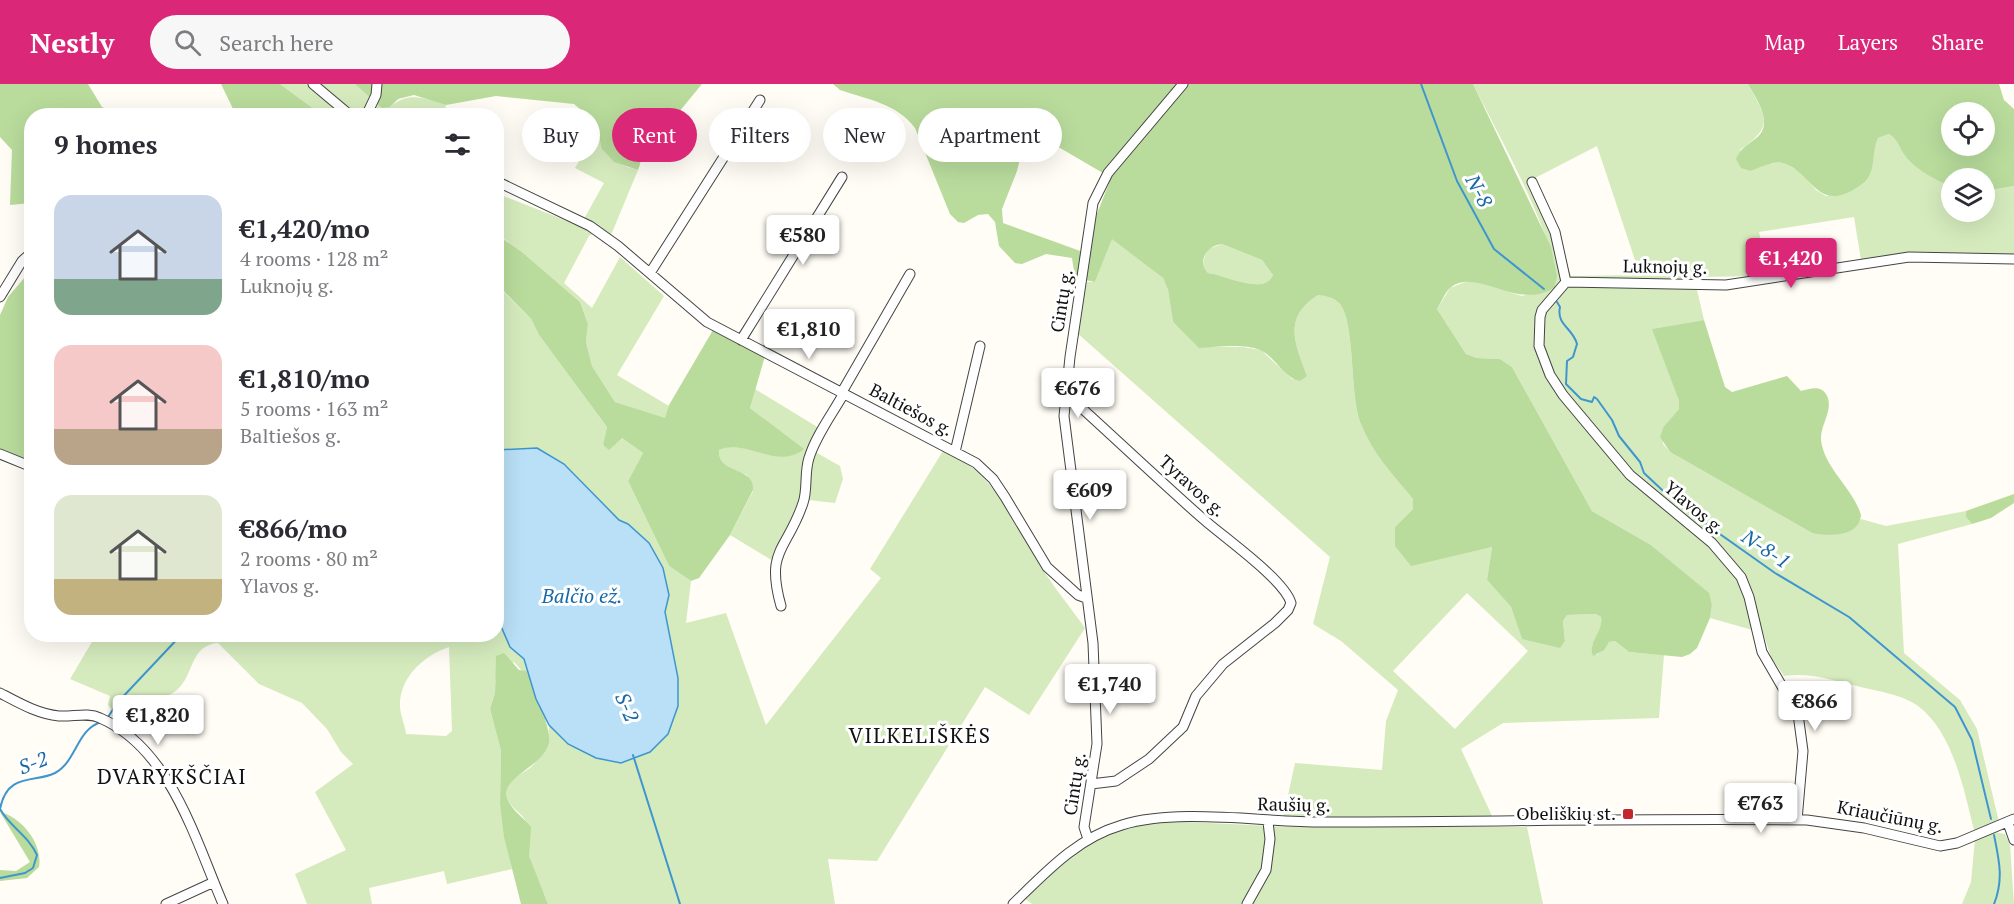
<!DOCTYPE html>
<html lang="en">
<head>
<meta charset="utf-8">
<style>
	:root { --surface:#fff; --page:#f7f7f7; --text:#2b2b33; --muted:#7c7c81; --accent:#db2777 }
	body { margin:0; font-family:"PT Serif",serif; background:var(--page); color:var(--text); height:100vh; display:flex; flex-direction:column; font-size:22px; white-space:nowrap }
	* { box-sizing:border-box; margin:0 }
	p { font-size:20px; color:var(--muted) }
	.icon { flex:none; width:33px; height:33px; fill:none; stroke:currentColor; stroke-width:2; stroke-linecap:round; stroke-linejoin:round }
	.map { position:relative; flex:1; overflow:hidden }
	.side { position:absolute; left:24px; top:24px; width:480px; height:534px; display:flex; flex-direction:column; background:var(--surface); border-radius:24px; box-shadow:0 6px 24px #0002 }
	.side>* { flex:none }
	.banner { position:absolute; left:522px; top:24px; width:570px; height:54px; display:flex; gap:12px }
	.tools { position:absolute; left:1941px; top:18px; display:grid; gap:12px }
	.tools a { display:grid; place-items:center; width:54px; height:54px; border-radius:50%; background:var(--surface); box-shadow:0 6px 24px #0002; font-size:30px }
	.price { position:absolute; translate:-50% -51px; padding:0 14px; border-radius:6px; background:#fff; color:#222; font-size:20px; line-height:39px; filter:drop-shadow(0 2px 3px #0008) }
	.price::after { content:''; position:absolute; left:50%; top:36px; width:18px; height:14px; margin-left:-9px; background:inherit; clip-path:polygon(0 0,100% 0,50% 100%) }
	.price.selected { background:var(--accent); color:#fff }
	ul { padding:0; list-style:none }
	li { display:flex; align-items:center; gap:18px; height:150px; padding:0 30px }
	li span { display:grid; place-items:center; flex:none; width:168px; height:120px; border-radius:18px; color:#555 }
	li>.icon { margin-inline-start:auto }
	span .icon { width:72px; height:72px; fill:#fffc; stroke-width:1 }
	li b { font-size:26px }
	h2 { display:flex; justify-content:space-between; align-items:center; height:72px; padding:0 30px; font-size:26px }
	.chip { padding:0 21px; border-radius:27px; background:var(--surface); box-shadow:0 6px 24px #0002; font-size:21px; line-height:54px }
	.chip.selected { background:var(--accent); color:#fff }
	header { display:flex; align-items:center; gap:36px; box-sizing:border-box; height:84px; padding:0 30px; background:var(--accent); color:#fff }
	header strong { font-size:28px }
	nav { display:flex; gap:33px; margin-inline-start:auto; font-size:21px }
	.search { width:420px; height:54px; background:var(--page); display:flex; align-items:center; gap:15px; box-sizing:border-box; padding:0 21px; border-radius:33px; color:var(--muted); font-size:22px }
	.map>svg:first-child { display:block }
	.green { fill:#d5ebbd; fill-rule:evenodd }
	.forest { fill:#b9dc9c; fill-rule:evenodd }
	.pitch { fill:#e6f2cf }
	.water { fill:#b9e0f7; stroke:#3f96cf; stroke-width:1.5 }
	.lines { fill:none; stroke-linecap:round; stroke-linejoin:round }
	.stream { stroke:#3f96cf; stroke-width:2 }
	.minor-casing { stroke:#444; stroke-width:11 }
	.minor { stroke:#fff; stroke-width:9 }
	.poi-dot { fill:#c4262e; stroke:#fff; stroke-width:2 }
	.labels { text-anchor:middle; stroke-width:6; stroke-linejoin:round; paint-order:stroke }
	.street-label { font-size:18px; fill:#111; stroke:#fff }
	.poi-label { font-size:18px; fill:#111; stroke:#fff; text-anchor:end }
	.water-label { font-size:20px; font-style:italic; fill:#1768a6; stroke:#fff }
	.quarter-label { font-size:21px; letter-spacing:1.5px; fill:#111; stroke:#fff }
</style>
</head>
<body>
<header>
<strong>Nestly</strong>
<div class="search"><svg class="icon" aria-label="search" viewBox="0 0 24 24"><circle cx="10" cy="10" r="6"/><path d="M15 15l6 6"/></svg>Search here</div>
<nav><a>Map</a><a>Layers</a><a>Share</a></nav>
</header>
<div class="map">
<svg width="2014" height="820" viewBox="0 0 2014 820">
	<rect width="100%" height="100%" fill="#fffdf5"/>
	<path class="green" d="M280 0H355L390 23C408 7 425 14 446 21L443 31H322Z
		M1473 0H1748C1766 34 1775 41 1740 66L1751 87 1768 80 1784 78 1803 90 1816 106 1826 112 1846 109 1870 90 1873 65 1878 54 1889 50 1898 56 1905 72 1951 102 1952 128H1984L1985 107 2014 102V171L1861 176 1854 133 1759 148 1769 192 1694 193 1704 236 1653 245 1679 317V325L1664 342 1663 360 1670 368 1812 449 1857 441 1861 435 1886 442 1966 427V433L1972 440 1898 460 1904 569 1960 616 1977 645 1999 738 1974 746C1964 706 1953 648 1918 622 1902 610 1875 607 1857 602 1832 596 1810 588 1784 592L1771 573 1763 549 1710 534 1712 521 1708 509 1651 461 1592 427 1512 283 1500 275 1477 274 1466 270 1437 225 1450 204 1470 196 1522 212 1555 203C1563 164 1493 41 1473 0ZM1597 62 1640 191 1571 192 1535 94Z
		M596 39C604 70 606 78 638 86L611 151 601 144 589 152 564 199 592 224 620 173 664 212 617 291 669 322 665 335 615 318 592 282 586 258 588 240 580 218 522 168 497 150 496 109 580 142 604 99 575 84 588 63Z
		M1112 154 1163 194 1168 206 1173 238 1199 263H1243L1261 266 1292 295 1307 292C1295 259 1282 234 1318 211 1325 212 1333 213 1339 219 1356 236 1349 312 1361 340 1372 369 1393 391 1413 415V425L1395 443 1411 481 1492 463 1487 496 1511 523 1522 555 1565 557 1563 537 1567 531 1596 530 1601 533 1602 540 1592 562 1597 571 1609 558 1615 557 1629 568 1664 571 1659 634 1503 639 1461 665 1493 734H1283L1295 679 1382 686 1386 637 1398 606 1341 557 1313 540 1330 473 1076 248 1087 198H1095ZM1467 509 1528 567 1455 645 1393 587Z
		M1222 160 1262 176 1273 191C1264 212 1226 191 1208 189 1200 181 1204 174 1208 165Z
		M496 200 531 235 539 251 607 343 603 362 622 354 643 369 628 397 669 482 691 497 686 539 726 529 766 641 881 494 870 485 943 367C993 385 1016 441 1042 484 1055 505 1071 524 1085 544L1029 631 985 603 877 777 828 775 835 820H548C543 805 532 788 529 772 527 759 533 750 526 737 519 725 501 720 508 702 513 691 524 690 532 682 544 671 549 656 549 641L568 660 678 594 665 528 669 511 628 440 619 436 564 380 537 364 497 366Z
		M755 305 819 344 810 365 840 382 843 395 835 419 799 415 773 477 730 451 753 407 747 391C734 386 718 383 719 366L726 363 803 365 750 324Z
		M497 533 510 563 524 575 527 587 523 588 514 578 495 596V609L490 625 501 667 500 720 512 785 447 800 444 787 369 804 372 820H307L295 790 346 766 315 708 353 680 341 668 327 645 302 619 259 600 218 559C189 562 195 590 177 606 161 619 132 619 114 628L108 621 110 612 70 595 96 551 496 550ZM449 563 452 647 446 652 406 650C405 641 400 630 400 622 399 593 425 571 449 563Z
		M1187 738 1292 743H1527L1543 820H1032L1024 814C1081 760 1105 738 1187 738Z
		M1995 748 2005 750 2010 760 2014 820H1962L1971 798 1975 755Z"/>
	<path class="forest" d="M0 0H88L102 23 120 31 32 32 31 119 10 121 12 66 0 53Z
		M221 0H280L322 31H236Z
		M355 0H702L669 40 645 51C639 63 644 73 638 86L614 78 602 65 596 39 574 20 496 12 446 21 414 11 398 15 390 23 382 24Z
		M833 0H1473L1551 163 1557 192 1555 203C1518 229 1473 180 1449 205 1444 210 1441 219 1437 225L1466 270 1477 274 1500 275 1512 283 1592 427 1651 461 1709 509 1712 521 1710 534 1697 564 1690 570 1682 573 1629 568 1615 557 1609 558 1604 566 1593 572C1587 558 1604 547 1601 533L1596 530 1567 531 1563 537 1565 557 1560 564 1522 555 1511 523 1487 496 1492 463 1411 482 1395 462V443L1413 425V415C1393 391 1372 369 1361 340 1349 311 1356 237 1339 219 1333 213 1325 212 1318 211 1282 234 1295 259 1307 292L1300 297C1282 293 1276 273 1260 266 1243 259 1217 263 1199 264L1173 238 1168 206 1163 194 1112 155 1095 198 1075 194 1072 174 1046 170 1022 180 1015 179 999 162 995 138 988 130 978 131 964 139 958 138 950 130 915 44C896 19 869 16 840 6ZM1031 47 1108 92 1110 97 1096 132 1091 167 1083 168 1003 139 1002 125 1017 87 1026 50ZM1222 160 1262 176 1273 191C1264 212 1226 191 1208 189 1196 177 1208 161 1222 160Z
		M1748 0H1999L2004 16 2014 25V102L1985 107 1984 94H1952L1951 102C1935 96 1917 86 1906 73 1899 64 1899 56 1889 50L1878 54C1872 66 1875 79 1870 90 1867 98 1859 102 1853 106 1817 126 1813 91 1786 80 1776 75 1761 83 1751 87L1741 84 1736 75C1740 65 1746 62 1755 55 1775 41 1757 16 1748 0ZM1952 28H1984V62H1952Z
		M496 150 522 168 580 218 588 240 586 258 592 282 615 318 665 334 669 321 713 246 765 272 750 324 804 365C777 387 747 354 719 366 717 391 755 382 753 406L730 451 699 494 691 497 669 482 628 397 643 369 622 354 609 366 603 361 607 343 539 251 531 235 497 200Z
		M31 186V388L0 375V231L8 213Z
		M1704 236 1725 303 1732 308 1787 292 1801 307C1810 305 1820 301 1826 310 1835 325 1820 340 1821 356 1824 384 1853 404 1861 431 1859 454 1828 452 1812 449L1670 368 1660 353 1664 342 1679 325V317L1652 245Z
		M2014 410V419L1991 434 1972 440 1966 433V427Z
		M504 569 519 586 527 587C533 606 551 641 549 658 544 686 489 694 512 723 517 730 525 735 531 743L529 772 548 820H521L504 753 500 720 501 667 490 625 495 609 496 572Z
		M0 728C21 733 43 759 39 783L27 794 0 797V786L16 787 30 778Z"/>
	<path class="pitch" d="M184 615 200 645 188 651 172 622Z"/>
	<path class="water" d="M537 364 564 380 619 436 628 440 649 459 663 484 669 511 665 528 678 594V622L668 650 650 668 621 679 596 674 568 660 549 641 536 615 524 575 510 563 497 533V366Z"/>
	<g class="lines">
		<path class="stream" d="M1421 0 1457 97 1494 165 1544 205
			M1557 218 1560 223C1556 241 1573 244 1577 260L1573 273 1567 277 1566 300 1581 315 1592 318 1594 313 1597 315 1612 336 1619 352 1640 378 1644 389 1676 419 1775 489 1849 533 1955 623 1972 656 1991 735
			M108 633 118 618 182 550
			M633 671 680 820
			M0 725C7 688 35 699 55 689 77 677 76 646 101 638
			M0 725C10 743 28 751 37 771L33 784 25 789 0 794
			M1994 820C2004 795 1999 776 1994 751"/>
		<defs>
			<path id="minor" d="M313 0 351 32
				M366 32 376 11 377 0
				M496 97 590 142 618 162 707 238 976 379 993 395 1005 413 1047 483 1078 511 1086 514
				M1532 98 1555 148 1566 198
				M650 189 760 16
				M1566 198 1542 226 1540 233 1539 262 1550 291 1563 311 1630 391 1712 459 1741 493 1749 513 1762 568 1798 630 1803 667 1797 736
				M1566 198 1726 201 1909 173 2014 175
				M0 213 22 177 32 168
				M741 256 842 93
				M842 308 910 190
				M1065 315 1075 318C1117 356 1159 396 1202 434 1222 452 1284 495 1291 519L1288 526 1275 539 1223 580 1196 612 1183 643 1149 675 1116 697 1091 700
				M955 368 980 262
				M0 370 32 383
				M781 522C765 465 787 467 803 419 808 405 804 389 809 374 816 351 833 329 844 309
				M0 609C19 619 38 630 59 632 73 633 88 628 100 634 170 664 195 755 223 820
				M2008 739 2014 756
				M1088 755 1084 743 1097 660 1093 559 1064 332 1070 273 1093 119 1108 89 1183 0
				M166 820 214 798
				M1013 820C1046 788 1077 754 1122 741 1177 724 1262 738 1321 738 1483 738 1645 734 1807 736L1864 744 1940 762 1957 759 2014 735
				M1247 820 1266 786 1270 755 1268 738"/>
		</defs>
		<use href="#minor" class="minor-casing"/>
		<use href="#minor" class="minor"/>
	</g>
	<rect class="poi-dot" x="1622" y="724" width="12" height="12" rx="3"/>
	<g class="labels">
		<g class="street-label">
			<text transform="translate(1665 183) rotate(1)" y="6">Luknojų g.</text>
			<text transform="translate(1062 217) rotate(-81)" y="6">Cintų g.</text>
			<text transform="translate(911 326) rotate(28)" y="6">Baltiešos g.</text>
			<text transform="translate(1192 402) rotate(42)" y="6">Tyravos g.</text>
			<text transform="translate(1694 424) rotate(40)" y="6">Ylavos g.</text>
			<text transform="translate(1075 700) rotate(-81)" y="6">Cintų g.</text>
			<text transform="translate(1294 721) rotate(1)" y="6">Raušių g.</text>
			<text transform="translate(1890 733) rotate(11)" y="6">Kriaučiūnų g.</text>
		</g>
		<g class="poi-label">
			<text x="1616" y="736">Obeliškių st.</text>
		</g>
		<g class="water-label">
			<text transform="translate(1479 107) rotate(62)" y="7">N-8</text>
			<text transform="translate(1766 465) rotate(34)" y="7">N-8-1</text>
			<text x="582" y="519">Balčio ež.</text>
			<text transform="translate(627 623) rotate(67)" y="7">S-2</text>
			<text transform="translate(33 679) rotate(-21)" y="7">S-2</text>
		</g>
		<g class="quarter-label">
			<text x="920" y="659">VILKELIŠKĖS</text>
			<text x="172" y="700">DVARYKŠČIAI</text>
		</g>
	</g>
</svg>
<div class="tools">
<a><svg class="icon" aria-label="locate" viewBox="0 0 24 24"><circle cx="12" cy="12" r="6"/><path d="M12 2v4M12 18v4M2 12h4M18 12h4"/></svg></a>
<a><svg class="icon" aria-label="layers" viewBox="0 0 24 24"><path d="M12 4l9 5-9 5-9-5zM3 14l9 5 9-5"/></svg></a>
</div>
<b class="price" style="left:803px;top:182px">€580</b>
<b class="price selected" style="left:1791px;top:205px">€1,420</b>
<b class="price" style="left:809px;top:276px">€1,810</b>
<b class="price" style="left:1078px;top:335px">€676</b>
<b class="price" style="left:1090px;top:437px">€609</b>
<b class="price" style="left:1110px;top:631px">€1,740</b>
<b class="price" style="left:1815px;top:648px">€866</b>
<b class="price" style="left:158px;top:662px">€1,820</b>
<b class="price" style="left:1761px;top:750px">€763</b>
<div class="banner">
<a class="chip">Buy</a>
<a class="chip selected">Rent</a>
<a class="chip">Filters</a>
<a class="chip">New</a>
<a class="chip">Apartment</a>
</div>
<section class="side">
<h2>9 homes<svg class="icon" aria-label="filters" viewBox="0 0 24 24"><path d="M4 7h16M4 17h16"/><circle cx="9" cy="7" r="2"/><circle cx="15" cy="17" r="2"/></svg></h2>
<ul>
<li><span style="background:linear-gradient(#c9d6e8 70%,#7fa58c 0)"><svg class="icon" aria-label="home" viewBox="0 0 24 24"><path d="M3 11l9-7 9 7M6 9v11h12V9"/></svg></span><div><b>€1,420/mo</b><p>4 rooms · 128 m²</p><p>Luknojų g.</p></div></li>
<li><span style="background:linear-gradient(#f6c9c9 70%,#b9a48a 0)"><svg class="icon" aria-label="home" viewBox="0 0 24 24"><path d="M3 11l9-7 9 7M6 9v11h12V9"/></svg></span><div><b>€1,810/mo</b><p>5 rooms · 163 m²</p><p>Baltiešos g.</p></div></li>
<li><span style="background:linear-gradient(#dfe7d0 70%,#c2b280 0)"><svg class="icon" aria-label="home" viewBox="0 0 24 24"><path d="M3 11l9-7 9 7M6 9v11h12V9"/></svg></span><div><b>€866/mo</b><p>2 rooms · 80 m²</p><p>Ylavos g.</p></div></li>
</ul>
</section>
</div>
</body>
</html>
